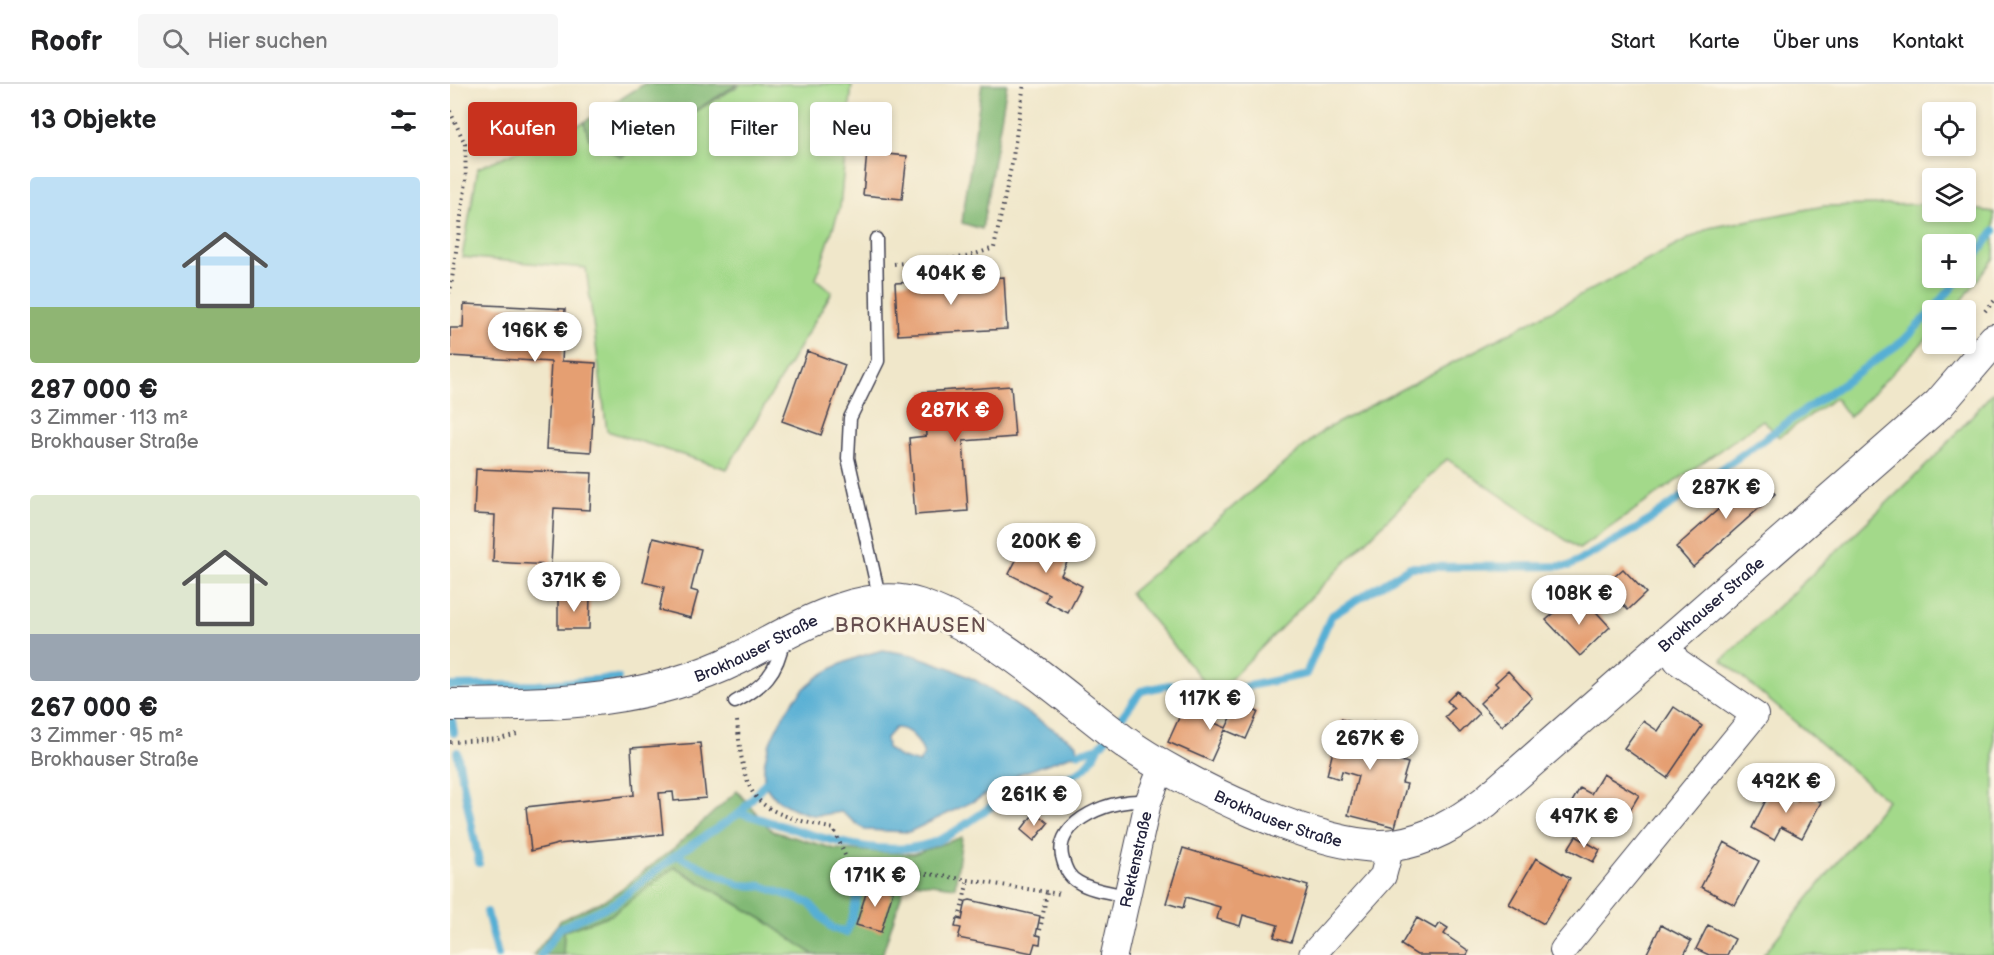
<!DOCTYPE html>
<html lang="de">
<head>
<meta charset="utf-8">
<style>
	:root { --surface:#fff; --page:#f6f6f6; --text:#202124; --muted:#757577; --line:#e0e0e0; --accent:#c8321e }
	body { margin:0; font-family:"Balsamiq Sans",sans-serif; background:var(--page); color:var(--text); height:100vh; display:flex; flex-direction:column; font-size:22px; white-space:nowrap }
	* { box-sizing:border-box; margin:0 }
	p { font-size:20px; color:var(--muted) }
	.icon { flex:none; width:33px; height:33px; fill:none; stroke:currentColor; stroke-width:2; stroke-linecap:round; stroke-linejoin:round }
	.map { position:relative; flex:1; overflow:hidden }
	.details { display:flex; flex-direction:column; background:var(--surface); width:450px }
	.details>* { flex:none }
	.banner { position:absolute; left:18px; top:18px; width:570px; height:54px; display:flex; gap:12px }
	.controls { position:absolute; left:1472px; top:18px; display:grid; gap:12px }
	.controls a { display:grid; place-items:center; width:54px; height:54px; border-radius:6px; background:var(--surface); box-shadow:0 3px 9px #0003; font-size:30px }
	.price { position:absolute; translate:-50% -51px; padding:0 14px; border-radius:21px; background:#fff; color:#222; font-size:20px; line-height:39px; filter:drop-shadow(0 2px 3px #0008) }
	.price::after { content:''; position:absolute; left:50%; top:36px; width:18px; height:14px; margin-left:-9px; background:inherit; clip-path:polygon(0 0,100% 0,50% 100%) }
	.price.selected { background:var(--accent); color:#fff }
	ul { padding:0; list-style:none }
	li { display:grid; align-content:center; gap:12px; height:318px; padding:0 30px }
	li span { display:grid; place-items:center; height:186px; border-radius:6px; color:#555 }
	li>.icon { margin-inline-start:auto }
	span .icon { width:108px; height:108px; fill:#fffc; stroke-width:1 }
	li b { font-size:26px }
	h2 { display:flex; justify-content:space-between; align-items:center; height:72px; padding:0 30px; font-size:26px }
	.chip { padding:0 21px; border-radius:6px; background:var(--surface); box-shadow:0 3px 9px #0003; font-size:21px; line-height:54px }
	.chip.selected { background:var(--accent); color:#fff }
	header { display:flex; align-items:center; gap:36px; box-sizing:border-box; height:84px; padding:0 30px; background:var(--surface); border-bottom:2px solid var(--line) }
	header strong { font-size:28px }
	nav { display:flex; gap:33px; margin-inline-start:auto; font-size:21px }
	.search { width:420px; height:54px; background:var(--page); display:flex; align-items:center; gap:15px; box-sizing:border-box; padding:0 21px; border-radius:6px; color:var(--muted); font-size:22px }
	main { display:flex; flex:1; min-height:0 }
	.map>svg:first-child { display:block }
	.green { fill:#a3d98a; stroke:#627e62; stroke-width:1.5; fill-rule:evenodd }
	.forest { fill:#82b976; stroke:#526e58; stroke-width:1.5 }
	.water { fill:#57afd4; stroke:#3c6888; stroke-width:1.5; fill-rule:evenodd }
	.lines { fill:none; stroke-linecap:round; stroke-linejoin:round }
	.stream { stroke:#57afd4; stroke-width:8 }
	.building { fill:#e59f72 }
	.service-casing { stroke:#414050; stroke-width:15 }
	.minor-casing { stroke:#414050; stroke-width:28 }
	.tertiary-casing { stroke:#414050; stroke-width:34 }
	.path { stroke:#414050; stroke-width:4; stroke-dasharray:1.5 4.5; stroke-linecap:butt }
	.service { stroke:#fff; stroke-width:12 }
	.minor { stroke:#fff; stroke-width:26 }
	.tertiary { stroke:#fff; stroke-width:32 }
	.labels { text-anchor:middle; stroke-width:6; stroke-linejoin:round; paint-order:stroke }
	.street-label { font-size:16px; fill:#22223b; stroke:#fcf5e5 }
	.quarter-label { font-size:20px; letter-spacing:1.5px; fill:#664e4e; stroke:#fcf5e5 }
</style>
</head>
<body>
<header>
<strong>Roofr</strong>
<div class="search"><svg class="icon" aria-label="search" viewBox="0 0 24 24"><circle cx="10" cy="10" r="6"/><path d="M15 15l6 6"/></svg>Hier suchen</div>
<nav><a>Start</a><a>Karte</a><a>Über uns</a><a>Kontakt</a></nav>
</header>
<main>
<section class="details">
<h2>13 Objekte<svg class="icon" aria-label="filters" viewBox="0 0 24 24"><path d="M4 7h16M4 17h16"/><circle cx="9" cy="7" r="2"/><circle cx="15" cy="17" r="2"/></svg></h2>
<ul>
<li><span style="background:linear-gradient(#bfe0f5 70%,#8fb573 0)"><svg class="icon" aria-label="home" viewBox="0 0 24 24"><path d="M3 11l9-7 9 7M6 9v11h12V9"/></svg></span><div><b>287 000 €</b><p>3 Zimmer · 113 m²</p><p>Brokhauser Straße</p></div></li>
<li><span style="background:linear-gradient(#dfe7d0 75%,#9aa5b1 0)"><svg class="icon" aria-label="home" viewBox="0 0 24 24"><path d="M3 11l9-7 9 7M6 9v11h12V9"/></svg></span><div><b>267 000 €</b><p>3 Zimmer · 95 m²</p><p>Brokhauser Straße</p></div></li>
</ul>
</section>
<div class="map">
<svg width="1544" height="871" viewBox="0 0 1544 871">
	<rect width="100%" height="100%" fill="#fcf5e5"/>
	<filter id="ink" filterUnits="userSpaceOnUse"><feTurbulence type="fractalNoise" baseFrequency=".0167" numOctaves="2"/><feDisplacementMap in="SourceGraphic" scale="12" xChannelSelector="R" yChannelSelector="G"/><feConvolveMatrix kernelMatrix="1 2 1 2 8 2 1 2 1" color-interpolation-filters="sRGB"/></filter>
	<filter id="wash" filterUnits="userSpaceOnUse"><feTurbulence type="fractalNoise" baseFrequency=".008" numOctaves="4" result="noise"/><feDisplacementMap in="SourceGraphic" scale="24" xChannelSelector="R" yChannelSelector="G"/><feGaussianBlur stdDeviation="1.35" result="paint"/><feColorMatrix in="noise" values="0 0 0 0 0 0 0 0 0 0 0 0 0 0 0 0 0 1.4 0 .05"/><feComposite in="paint" operator="in"/></filter>
	<g filter="url(#wash)">
		<rect width="100%" height="100%" fill="#f0e7ca"/>
		<path class="green" d="M291 0H402L390 123 366 195 382 208 277 385 157 347 136 184 12 173 28 84 134 38 139 55 171 73Z
			M1482 120V128H1515V124L1544 128V174L1505 226H1482V249L1399 333 1385 314 1329 353 1313 336 1129 465 997 375 765 611 680 509 874 346 1259 144 1374 122ZM1515 160V194H1482V160Z
			M1544 307V871H1313L1437 716 1272 576 1483 375Z
			M224 783 314 836 364 871H113L114 847 161 831Z"/>
		<path class="forest" d="M194 0H288L171 73 139 54 134 38Z
			M532 0H557L532 145 512 139Z
			M287 707 322 747 385 765 463 770 512 753 505 803 456 797 432 871H364L314 836 225 783 161 831 114 847 113 871H83L111 836 161 813 224 764Z"/>
		<path class="water" d="M433 566 463 571 500 584 527 597 627 660 628 669 569 690 528 715 459 748 415 746 391 728C383 729 371 732 363 731 348 728 319 716 315 699 308 671 333 627 352 607 373 584 404 573 433 566ZM445 644C461 644 468 656 474 670L469 679 449 673 437 664 436 654Z"/>
		<g class="lines">
			<path class="stream" d="M1515 187 1544 147
				M1483 226 1510 194
				M0 602 87 601 168 594
				M2 637 4 649
				M665 642 691 607 719 601 775 607 856 590 881 532 960 483 1119 482 1188 444 1453 257 1482 227
				M7 668 29 779
				M628 669 649 663 657 653
				M290 729C347 744 436 784 493 754 522 739 548 714 578 701 611 686 629 704 649 663
				M226 771 290 801 312 802 359 819 382 844 396 849 402 835 411 796
				M37 828 48 871
				M91 871 110 844 165 819 226 771 290 729 315 699"/>
		</g>
		<g id="blocks">
			<path class="building" d="M417 68 457 72 452 115 413 111Z
				M554 193 557 245 448 251 445 199Z
				M14 220 115 225 112 277 146 279 141 368 96 365 101 278 0 272V244H13Z
				M357 267 395 281 371 351 332 337Z
				M561 302 565 353 513 357 518 427 465 431 459 354 476 352 473 308Z
				M26 385 142 389 140 426 104 424 101 481 43 478 45 431 24 430Z
				M1308 390 1325 410 1243 483 1226 463Z
				M578 453 619 474 611 491 632 502 618 529 595 517 599 510 559 490Z
				M203 454 251 465 241 506 248 508 241 534 209 526 214 503 193 498Z
				M1173 485 1196 509 1178 526 1155 501Z
				M108 514H140L139 545H108Z
				M1137 518 1160 543 1130 572 1096 536 1116 519 1125 529Z
				M1058 587 1082 614 1052 642 1030 619 1048 602 1045 599Z
				M1007 607 1029 630 1010 649 995 633 1004 624 997 617Z
				M788 619 808 628 796 655 775 646 761 677 718 658 733 625 776 644Z
				M1224 623 1252 642 1217 694 1174 664 1193 637 1208 647Z
				M891 635 921 643 923 637 943 643 935 672 958 679 952 699 957 700 945 743 898 731 908 692 892 687 890 695 877 691Z
				M250 659 256 714 224 717 223 708 209 709 213 750 108 760 81 767 76 723 184 711 181 664Z
				M1153 690 1189 711 1166 750 1119 723 1130 704 1141 710Z
				M1322 704 1348 717 1352 708 1371 718 1352 754 1331 743 1324 756 1302 744Z
				M585 728 598 739 584 757 571 746Z
				M1126 752 1150 766 1143 778 1118 765Z
				M1274 758 1309 777 1285 821 1251 803Z
				M733 764 858 802 841 858 824 853 828 841 793 831 790 842 767 835 770 823 736 813 733 824 716 819Z
				M1086 774 1120 794 1094 840 1059 820Z
				M419 800 443 807 431 848 406 841Z
				M520 816 590 832 586 851 591 852 590 860 585 859 582 869 508 854 511 844 505 843 507 835 512 836 516 817Z
				M967 834 986 845 990 839 998 844 994 850 1019 867 1017 871H967L951 861Z
				M1211 841 1241 857 1234 871H1196Z
				M1258 841 1285 855 1277 871H1259L1246 865Z"/>
		</g>
	</g>
	<g filter="url(#ink)">
		<use href="#blocks" fill-opacity="0" stroke="#414050" stroke-width="1.5"/>
		<g class="lines">
			<defs>
				<path id="service" d="M426 155 428 277 400 334 398 374 430 516
					M285 618C313 603 328 588 333 556
					M677 812C661 808 642 807 628 798 619 793 616 786 613 776 600 736 668 712 698 718"/>
				<g id="minor">
					<path d="M1113 866 1305 631 1227 577 1217 560"/>
					<path id="s1" d="M664 871 698 718 712 683"/>
					<path d="M862 871 933 792 941 762"/>
				</g>
				<g id="tertiary">
					<path id="s2" d="M0 621C102 620 195 621 289 574 339 549 411 501 469 521 547 549 607 607 672 656 726 696 877 771 944 761 979 756 1007 739 1035 718L1489 320 1544 256"/>
				</g>
			</defs>
			<use href="#service" class="service-casing"/>
			<use href="#minor" class="minor-casing"/>
			<use href="#tertiary" class="tertiary-casing"/>
			<path class="path" d="M0 27 15 60 16 98 0 209
				M444 180 516 173 544 164 562 79 574 0
				M1535 227 1544 217
				M287 637C295 721 303 726 384 745L399 781 486 791 610 810
				M0 658 50 655 67 650
				M509 835 518 796
				M589 852 597 808"/>
			<use href="#service" class="service"/>
			<use href="#minor" class="minor"/>
			<use href="#tertiary" class="tertiary"/>
		</g>
	</g>
	<g class="labels">
		<g class="street-label">
			<text dy="6" stroke="none"><textPath href="#s2" startOffset="1431">Brokhauser Straße</textPath></text>
			<text dy="6" stroke="none"><textPath href="#s2" startOffset="315">Brokhauser Straße</textPath></text>
			<text dy="6" stroke="none"><textPath href="#s2" startOffset="909">Brokhauser Straße</textPath></text>
			<text dy="6" stroke="none"><textPath href="#s1" startOffset="98">Rektenstraße</textPath></text>
		</g>
		<g class="quarter-label">
			<text x="461" y="548">BROKHAUSEN</text>
		</g>
	</g>
</svg>
<div class="controls">
<a><svg class="icon" aria-label="locate" viewBox="0 0 24 24"><circle cx="12" cy="12" r="6"/><path d="M12 2v4M12 18v4M2 12h4M18 12h4"/></svg></a>
<a><svg class="icon" aria-label="layers" viewBox="0 0 24 24"><path d="M12 4l9 5-9 5-9-5zM3 14l9 5 9-5"/></svg></a>
<a>+</a>
<a>−</a>
</div>
<b class="price" style="left:501px;top:222px">404K €</b>
<b class="price" style="left:85px;top:279px">196K €</b>
<b class="price selected" style="left:505px;top:359px">287K €</b>
<b class="price" style="left:1276px;top:436px">287K €</b>
<b class="price" style="left:596px;top:490px">200K €</b>
<b class="price" style="left:124px;top:529px">371K €</b>
<b class="price" style="left:1129px;top:542px">108K €</b>
<b class="price" style="left:760px;top:647px">117K €</b>
<b class="price" style="left:920px;top:687px">267K €</b>
<b class="price" style="left:1336px;top:730px">492K €</b>
<b class="price" style="left:584px;top:743px">261K €</b>
<b class="price" style="left:1134px;top:765px">497K €</b>
<b class="price" style="left:425px;top:824px">171K €</b>
<div class="banner">
<a class="chip selected">Kaufen</a>
<a class="chip">Mieten</a>
<a class="chip">Filter</a>
<a class="chip">Neu</a>
</div>
</div>
</main>
</body>
</html>
